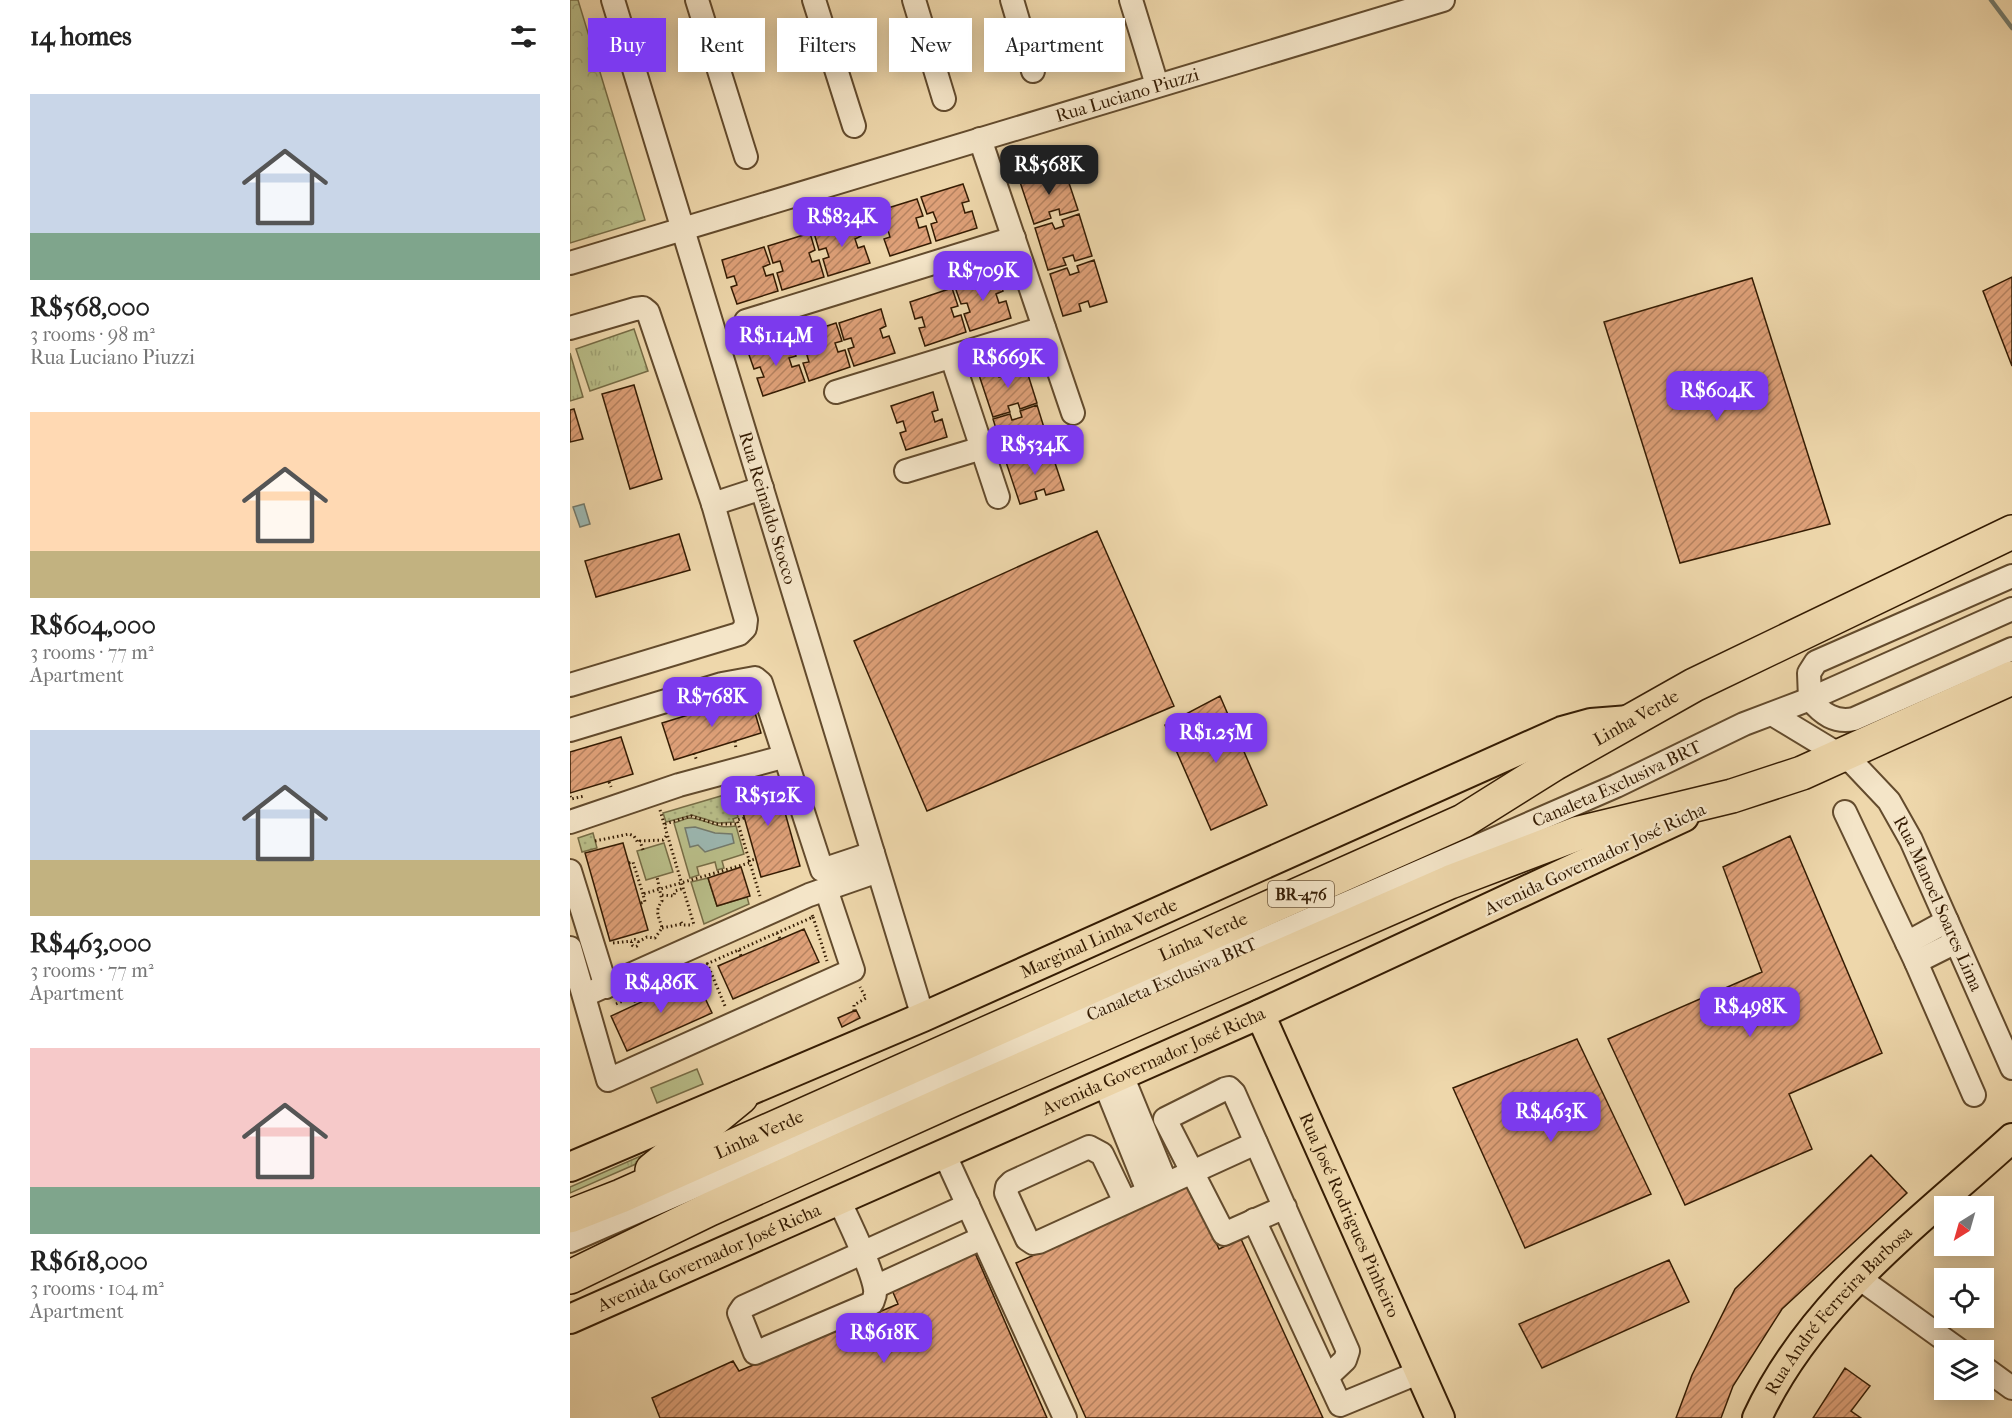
<!DOCTYPE html>
<html lang="en">
<head>
<meta charset="utf-8">
<style>
	:root { --surface:#fff; --page:#f2f2f2; --text:#222; --muted:#767676; --accent:#7c3aed }
	body { margin:0; font-family:"IM FELL French Canon",serif; background:var(--page); color:var(--text); height:100vh; display:flex; flex-direction:column; font-size:22px; white-space:nowrap }
	* { box-sizing:border-box; margin:0 }
	p { font-size:20px; color:var(--muted) }
	.icon { flex:none; width:33px; height:33px; fill:none; stroke:currentColor; stroke-width:2; stroke-linecap:round; stroke-linejoin:round }
	.map { position:relative; flex:1; overflow:hidden }
	.details { display:flex; flex-direction:column; background:var(--surface); width:570px }
	.details>* { flex:none }
	.top-card { position:absolute; left:18px; top:18px; width:570px; height:54px; display:flex; gap:12px }
	.needle { width:39px; rotate:217deg }
	.controls { position:absolute; left:1364px; top:1196px; display:grid; gap:12px }
	.controls a { display:grid; place-items:center; width:60px; height:60px; border-radius:0px; background:var(--surface); box-shadow:0 3px 15px #0003; font-size:30px }
	.price { position:absolute; translate:-50% -51px; padding:0 14px; border-radius:12px; background:var(--accent); color:#fff; font-size:20px; line-height:39px; filter:drop-shadow(0 2px 3px #0008) }
	.price::after { content:''; position:absolute; left:50%; top:36px; width:18px; height:14px; margin-left:-9px; background:inherit; clip-path:polygon(0 0,100% 0,50% 100%) }
	.price.current { background:#222; color:#fff }
	ul { padding:0; list-style:none }
	li { display:grid; align-content:center; gap:12px; height:318px; padding:0 30px }
	li span { display:grid; place-items:center; height:186px; border-radius:0px; color:#555 }
	li>.icon { margin-inline-start:auto }
	span .icon { width:108px; height:108px; fill:#fffc; stroke-width:1 }
	li b { font-size:26px }
	h2 { display:flex; justify-content:space-between; align-items:center; height:72px; padding:0 30px; font-size:26px }
	.pill { padding:0 21px; border-radius:0px; background:var(--surface); box-shadow:0 3px 15px #0003; font-size:21px; line-height:54px }
	.pill.current { background:var(--accent); color:#fff }
	main { display:flex; flex:1; min-height:0 }
	.map>svg:first-child { display:block }
	.grass { fill:url(#grass-tufts); stroke:#776d46; stroke-width:1.5 }
	.forest { fill:url(#forest-crowns); stroke:#776d46; stroke-width:1.5 }
	.park { fill:#b9be89; stroke:#776d46; stroke-width:1.5 }
	.garden { fill:url(#garden-dots); stroke:#776d46; stroke-width:1.5 }
	.water { fill:#9cb8b2; stroke:#737a6c; stroke-width:1.5 }
	.lines { fill:none; stroke-linecap:round; stroke-linejoin:round }
	.stream { stroke:#737a6c; stroke-width:4.5 }
	.building { fill:url(#building-hatch); stroke:#351c03; stroke-width:1.5 }
	.minor-casing { stroke:#634b2d; stroke-width:26 }
	.major-casing { stroke:#351c03; stroke-width:32 }
	.highway-casing { stroke:#351c03; stroke-width:36 }
	.path { stroke:#351c03; stroke-width:3; stroke-dasharray:1.5 3; stroke-linecap:butt }
	.minor { stroke:#f4e5c8; stroke-width:22 }
	.major { stroke:#eed7ab; stroke-width:28 }
	.highway { stroke:#eed7ab; stroke-width:33 }
	.labels { text-anchor:middle; stroke-width:4.5; stroke-linejoin:round; paint-order:stroke }
	.shield { fill:#f4e5c8; stroke:#6e583e; stroke-width:1.5 }
	.shield-label { font-size:16px; font-weight:bold; fill:#351c03 }
	.street-label { font-size:18px; fill:#351c03; stroke:#f4e5c8 }
</style>
</head>
<body>
<main>
<section class="details">
<h2>14 homes<svg class="icon" aria-label="filters" viewBox="0 0 24 24"><path d="M4 7h16M4 17h16"/><circle cx="9" cy="7" r="2"/><circle cx="15" cy="17" r="2"/></svg></h2>
<ul>
<li><span style="background:linear-gradient(#c9d6e8 75%,#7fa58c 0)"><svg class="icon" aria-label="home" viewBox="0 0 24 24"><path d="M3 11l9-7 9 7M6 9v11h12V9"/></svg></span><div><b>R$568,000</b><p>3 rooms · 98 m²</p><p>Rua Luciano Piuzzi</p></div></li>
<li><span style="background:linear-gradient(#ffd9b3 75%,#c2b280 0)"><svg class="icon" aria-label="home" viewBox="0 0 24 24"><path d="M3 11l9-7 9 7M6 9v11h12V9"/></svg></span><div><b>R$604,000</b><p>3 rooms · 77 m²</p><p>Apartment</p></div></li>
<li><span style="background:linear-gradient(#c9d6e8 70%,#c2b280 0)"><svg class="icon" aria-label="home" viewBox="0 0 24 24"><path d="M3 11l9-7 9 7M6 9v11h12V9"/></svg></span><div><b>R$463,000</b><p>3 rooms · 77 m²</p><p>Apartment</p></div></li>
<li><span style="background:linear-gradient(#f6c9c9 75%,#7fa58c 0)"><svg class="icon" aria-label="home" viewBox="0 0 24 24"><path d="M3 11l9-7 9 7M6 9v11h12V9"/></svg></span><div><b>R$618,000</b><p>3 rooms · 104 m²</p><p>Apartment</p></div></li>
</ul>
</section>
<div class="map">
<svg width="1442" height="1418" viewBox="0 0 1442 1418">
	<defs>
		<pattern id="grass-tufts" width="24" height="20" patternUnits="userSpaceOnUse" patternTransform="scale(1.5)"><rect width="24" height="20" fill="#b9be89"/><path d="M3 7l-1-3M5 7V3M7 7l1-3M15 17l-1-3M17 17v-4M19 17l1-3" fill="none" stroke="#a0a375"/></pattern>
		<pattern id="forest-crowns" width="20" height="18" patternUnits="userSpaceOnUse" patternTransform="scale(1.5)"><rect width="20" height="18" fill="#b9be89"/><path d="M2 6a3 3 0 1 1 6 0M12 15a3 3 0 1 1 6 0" fill="none" stroke="#a0a375"/></pattern>
		<pattern id="garden-dots" width="8" height="8" patternUnits="userSpaceOnUse" patternTransform="scale(1.5)"><rect width="8" height="8" fill="#b9be89"/><path d="M2 2h.1M6 6h.1" fill="none" stroke="#a0a375" stroke-width="1.8" stroke-linecap="round"/></pattern>
		<pattern id="building-hatch" width="6" height="6" patternUnits="userSpaceOnUse" patternTransform="scale(1.5)"><rect width="6" height="6" fill="#dea078"/><path d="M-1 1l2-2M0 6l6-6M5 7l2-2" fill="none" stroke="#b58260"/></pattern>
	</defs>
	<rect width="100%" height="100%" fill="#eed7ab"/>
	<filter id="stains"><feTurbulence type="fractalNoise" baseFrequency=".00333" numOctaves="4"/><feColorMatrix values="0 0 0 0 .2 0 0 0 0 .09 0 0 0 0 .02 0 0 0 .5 -.17"/></filter>
	<radialGradient id="worn" r=".72"><stop offset=".6" stop-color="#630" stop-opacity="0"/><stop offset="1" stop-color="#630" stop-opacity=".3"/></radialGradient>
	<path class="grass" d="M64 329 78 371 20 391 6 349Z
		M0 353 13 397 0 401Z
		M98 1144 66 1164 0 1193V1187Z"/>
	<path class="forest" d="M0 0H8L75 220 0 243Z"/>
	<path class="park" d="M118 818C136 818 145 830 166 826L174 854 152 861 154 868 147 870 145 862 127 867 129 875 120 878 104 823Z
		M94 843 103 872 76 880 67 851Z
		M138 878 147 906 177 897 179 904 134 924 121 882Z
		M127 1069 133 1084 87 1103 81 1088Z"/>
	<path class="garden" d="M161 793 168 817 163 819 164 822 148 823 122 815 96 822 93 813Z
		M23 833 27 848 12 852 8 838Z"/>
	<path class="water" d="M14 504 20 524 10 527 3 507Z
		M125 827 145 833 162 834 164 843 135 852 128 845 120 847 115 828Z"/>
	<g class="lines">
		<path class="stream" d="M1421 0 1442 28"/>
	</g>
	<path class="building" d="M494 168 508 210 490 215 489 209 479 212 481 218 464 224 450 182 468 176 470 183 479 180 477 173Z
		M393 184 399 201 392 203 395 213 402 211 407 228 366 241 361 224 367 222 363 212 357 214 351 197Z
		M347 199 353 216 346 218 349 228 356 226 361 243 320 256 314 239 320 237 317 227 310 229 305 212Z
		M509 214 522 256 505 261 503 255 493 258 496 265 478 270 465 228 482 223 485 229 494 226 492 220Z
		M286 219 291 236 285 239 288 248 294 246 300 263 258 276 253 259 259 257 256 248 249 250 244 233Z
		M240 233 245 250 239 253 242 262 249 260 254 277 212 290 207 273 213 271 210 261 203 263 198 246Z
		M194 247 200 264 193 267 196 276 203 274 208 291 167 304 161 287 167 285 164 276 157 278 152 260Z
		M524 260 537 302 520 307 518 301 509 304 511 311 493 316 480 274 497 268 500 275 509 272 507 266Z
		M427 274 433 291 426 294 429 303 436 301 441 318 400 331 394 314 400 312 397 303 391 304 385 287Z
		M1442 277V366L1413 291Z
		M1182 278 1260 524 1110 563 1034 322Z
		M382 288 388 306 381 308 384 317 391 315 396 332 355 346 349 328 355 327 352 317 345 319 340 302Z
		M311 309 316 326 310 329 313 338 319 336 325 353 284 366 278 349 284 347 281 338 274 340 269 323Z
		M266 323 272 341 265 343 268 352 275 350 280 367 239 381 233 363 239 362 236 352 230 354 224 337Z
		M220 338 226 356 219 358 222 367 229 365 235 382 193 396 187 378 194 377 190 367 184 369 178 352Z
		M454 362 467 403 450 409 448 403 438 406 440 412 423 417 409 375 427 370 429 377 438 374 436 367Z
		M64 385 92 479 60 489 32 394Z
		M363 392 368 410 362 412 365 422 372 419 377 437 336 450 330 433 336 431 333 421 327 423 321 406Z
		M467 405 480 447 463 452 461 446 451 449 453 456 436 461 423 419 440 414 442 420 452 417 450 411Z
		M4 409 13 439 0 442V410Z
		M480 448 494 490 476 495 474 489 465 492 467 499 450 504 436 462 454 457 456 463 465 461 463 454Z
		M527 531 604 706 357 811 284 641Z
		M109 534 120 570 26 597 15 561Z
		M180 696 191 733 104 760 92 723Z
		M650 696 697 805 641 830 595 725Z
		M51 737 63 774 0 793V752Z
		M205 777 230 866 191 877 166 788Z
		M1220 836 1312 1053 1219 1094 1242 1149 1115 1205 1038 1039 1192 972 1153 867Z
		M53 843 78 930 40 941 15 853Z
		M171 867 180 896 147 906 138 878Z
		M234 929 249 962 163 999 148 966Z
		M125 977 142 1013 57 1051 41 1016Z
		M286 1010 290 1018 272 1027 268 1018Z
		M1007 1039 1081 1194 955 1248 883 1088Z
		M1301 1155 1337 1193 1212 1309 1163 1386 1151 1418H1106L1122 1375 1165 1289Z
		M620 1185 649 1249 671 1239 753 1418H516L446 1263Z
		M405 1253 477 1418H90L82 1398 163 1361 169 1371 328 1304 322 1290Z
		M1099 1260 1119 1302 972 1368 949 1324Z
		M1275 1368 1300 1386 1281 1411 1291 1418H1243Z"/>
	<g class="lines">
		<defs>
			<g id="minor">
				<path id="s1" d="M43 0 353 1017"/>
				<path d="M127 0 176 157"/>
				<path d="M244 0 284 126"/>
				<path d="M344 0 374 99"/>
				<path d="M442 0 463 71"/>
				<path d="M561 0 587 85"/>
				<path d="M410 139 503 413"/>
				<path id="s2" d="M0 263 873 0"/>
				<path d="M176 321 444 238"/>
				<path d="M0 328 65 309 73 308 78 312 143 504 176 620 175 628 169 634 0 685"/>
				<path d="M382 358 428 497"/>
				<path d="M266 392 474 328"/>
				<path d="M336 471 412 448"/>
				<path d="M143 504 192 488"/>
				<path d="M1442 576 1246 662 1239 673 1240 699C1252 714 1265 723 1284 719L1442 649"/>
				<path id="s3" d="M1202 714 1283 763 1319 801 1341 840 1442 1068"/>
				<path d="M0 730 152 684 185 678 191 683 252 870 303 853"/>
				<path d="M1275 812 1346 962 1404 1095"/>
				<path d="M0 822 109 785 213 757"/>
				<path d="M0 871 36 987"/>
				<path d="M1337 943 1377 921"/>
				<path d="M0 948 38 1080 283 970 256 889"/>
				<path d="M1346 962 1386 942"/>
				<path d="M15 995 239 895 308 871"/>
				<path d="M551 1073 596 1183"/>
				<path d="M534 1082 578 1191"/>
				<path d="M374 1153 495 1418"/>
				<path d="M269 1200C279 1222 302 1268 305 1289 306 1295 304 1298 302 1303L185 1353 169 1313 173 1307 398 1205"/>
				<path d="M555 1202 532 1154 519 1147 442 1182 437 1187 436 1193 457 1239 463 1243 469 1242 686 1143"/>
				<path d="M715 1207 654 1234 595 1119 655 1089 659 1088 664 1093 778 1351 775 1360 757 1377"/>
				<path d="M684 1220 770 1405 850 1372"/>
				<path id="s4" d="M0 1241 1046 786 1174 724 1240 699 1442 609"/>
				<path d="M1289 1278 1389 1350"/>
				<path d="M305 1287 412 1238"/>
				<path d="M1413 1367 1442 1388"/>
			</g>
			<g id="major">
				<path id="s5" d="M690 1014 870 1418"/>
				<path id="s6" d="M0 1167 353 1017 992 731 1021 723 1059 720"/>
				<path id="s7" d="M0 1319 690 1014 1114 817"/>
				<path id="s8" d="M1187 1418C1241 1301 1349 1223 1442 1138"/>
			</g>
			<g id="highway">
				<path d="M82 1170 171 1097"/>
				<path id="s9" d="M0 1216 51 1196 893 821 984 764 1124 685 1442 532"/>
				<path d="M0 1277 140 1209 384 1099 880 882 1009 833 1162 796 1232 773 1442 678"/>
			</g>
		</defs>
		<use href="#minor" class="minor-casing"/>
		<use href="#major" class="major-casing"/>
		<use href="#highway" class="highway-casing"/>
		<path class="path" d="M165 741 166 749
			M124 753 127 761
			M39 782 41 787
			M0 796 1 799 14 796
			M90 810 124 925
			M174 818 167 820 190 896
			M95 824 121 816 146 824H168
			M25 841 59 834 64 836 68 843
			M73 850 70 841 93 840 97 835
			M178 861 186 859
			M59 863 63 862 73 894
			M92 895 104 896 105 891 114 888
			M71 903 75 902 73 894 179 863
			M243 917 257 961
			M111 922 113 925H123
			M92 928 112 924
			M207 933 210 939
			M61.5 943a3.5 3.5 0 1 1 7 0a3.5 3.5 0 1 1-7 0Z
			M68 942 77 937 85 938 92 928C89 916 84 912 92 901L87 877
			M43 943 62 941
			M169 950 171 956
			M137 963 155 1006
			M101 980 105 987
			M63 997 66 1004
			M46 1004 243 917 241 913
			M284 1011V1005L296 998 290 987"/>
		<use href="#minor" class="minor"/>
		<use href="#major" class="major"/>
		<use href="#highway" class="highway"/>
	</g>
	<g class="labels">
		<rect class="shield" x="698" y="881" width="66" height="26" rx="4.5"/>
		<g class="shield-label">
			<text x="731" y="900">BR-476</text>
		</g>
		<g class="street-label">
			<text dy="6" stroke="none"><textPath href="#s2" startOffset="582">Rua Luciano Piuzzi</textPath></text>
			<text dy="6" stroke="none"><textPath href="#s1" startOffset="531">Rua Reinaldo Stocco</textPath></text>
			<text dy="6" stroke="none"><textPath href="#s9" startOffset="1178">Linha Verde</textPath></text>
			<text dy="6" stroke="none"><textPath href="#s4" startOffset="1142">Canaleta Exclusiva BRT</textPath></text>
			<text transform="translate(1025 859) rotate(-25)" y="6">Avenida Governador José Richa</text>
			<text dy="6" stroke="none"><textPath href="#s3" startOffset="261">Rua Manoel Soares Lima</textPath></text>
			<text dy="6" stroke="none"><textPath href="#s9" startOffset="692">Linha Verde</textPath></text>
			<text dy="6" stroke="none"><textPath href="#s6" startOffset="576">Marginal Linha Verde</textPath></text>
			<text dy="6" stroke="none"><textPath href="#s4" startOffset="656">Canaleta Exclusiva BRT</textPath></text>
			<text dy="6" stroke="none"><textPath href="#s7" startOffset="638">Avenida Governador José Richa</textPath></text>
			<text dy="6" stroke="none"><textPath href="#s9" startOffset="206">Linha Verde</textPath></text>
			<text dy="6" stroke="none"><textPath href="#s5" startOffset="220">Rua José Rodrigues Pinheiro</textPath></text>
			<text dy="6" stroke="none"><textPath href="#s7" startOffset="152">Avenida Governador José Richa</textPath></text>
			<text dy="6" stroke="none"><textPath href="#s8" startOffset="136">Rua André Ferreira Barbosa</textPath></text>
		</g>
	</g>
	<rect width="100%" height="100%" filter="url(#stains)"/>
	<rect width="100%" height="100%" fill="url(#worn)"/>
</svg>
<div class="controls">
<a><svg class="needle" viewBox="-14 -14 28 28"><path d="M0-13l5 13h-10z" fill="#e53935"/><path d="M0 13l5-13h-10z" fill="#767676"/></svg></a>
<a><svg class="icon" aria-label="locate" viewBox="0 0 24 24"><circle cx="12" cy="12" r="6"/><path d="M12 2v4M12 18v4M2 12h4M18 12h4"/></svg></a>
<a><svg class="icon" aria-label="layers" viewBox="0 0 24 24"><path d="M12 4l9 5-9 5-9-5zM3 14l9 5 9-5"/></svg></a>
</div>
<b class="price current" style="left:479px;top:196px">R$568K</b>
<b class="price" style="left:272px;top:248px">R$834K</b>
<b class="price" style="left:413px;top:302px">R$709K</b>
<b class="price" style="left:206px;top:367px">R$1.14M</b>
<b class="price" style="left:438px;top:389px">R$669K</b>
<b class="price" style="left:1147px;top:422px">R$604K</b>
<b class="price" style="left:465px;top:476px">R$534K</b>
<b class="price" style="left:142px;top:728px">R$768K</b>
<b class="price" style="left:646px;top:764px">R$1.25M</b>
<b class="price" style="left:198px;top:827px">R$512K</b>
<b class="price" style="left:91px;top:1014px">R$486K</b>
<b class="price" style="left:1180px;top:1038px">R$498K</b>
<b class="price" style="left:981px;top:1143px">R$463K</b>
<b class="price" style="left:314px;top:1364px">R$618K</b>
<div class="top-card">
<a class="pill current">Buy</a>
<a class="pill">Rent</a>
<a class="pill">Filters</a>
<a class="pill">New</a>
<a class="pill">Apartment</a>
</div>
</div>
</main>
</body>
</html>
